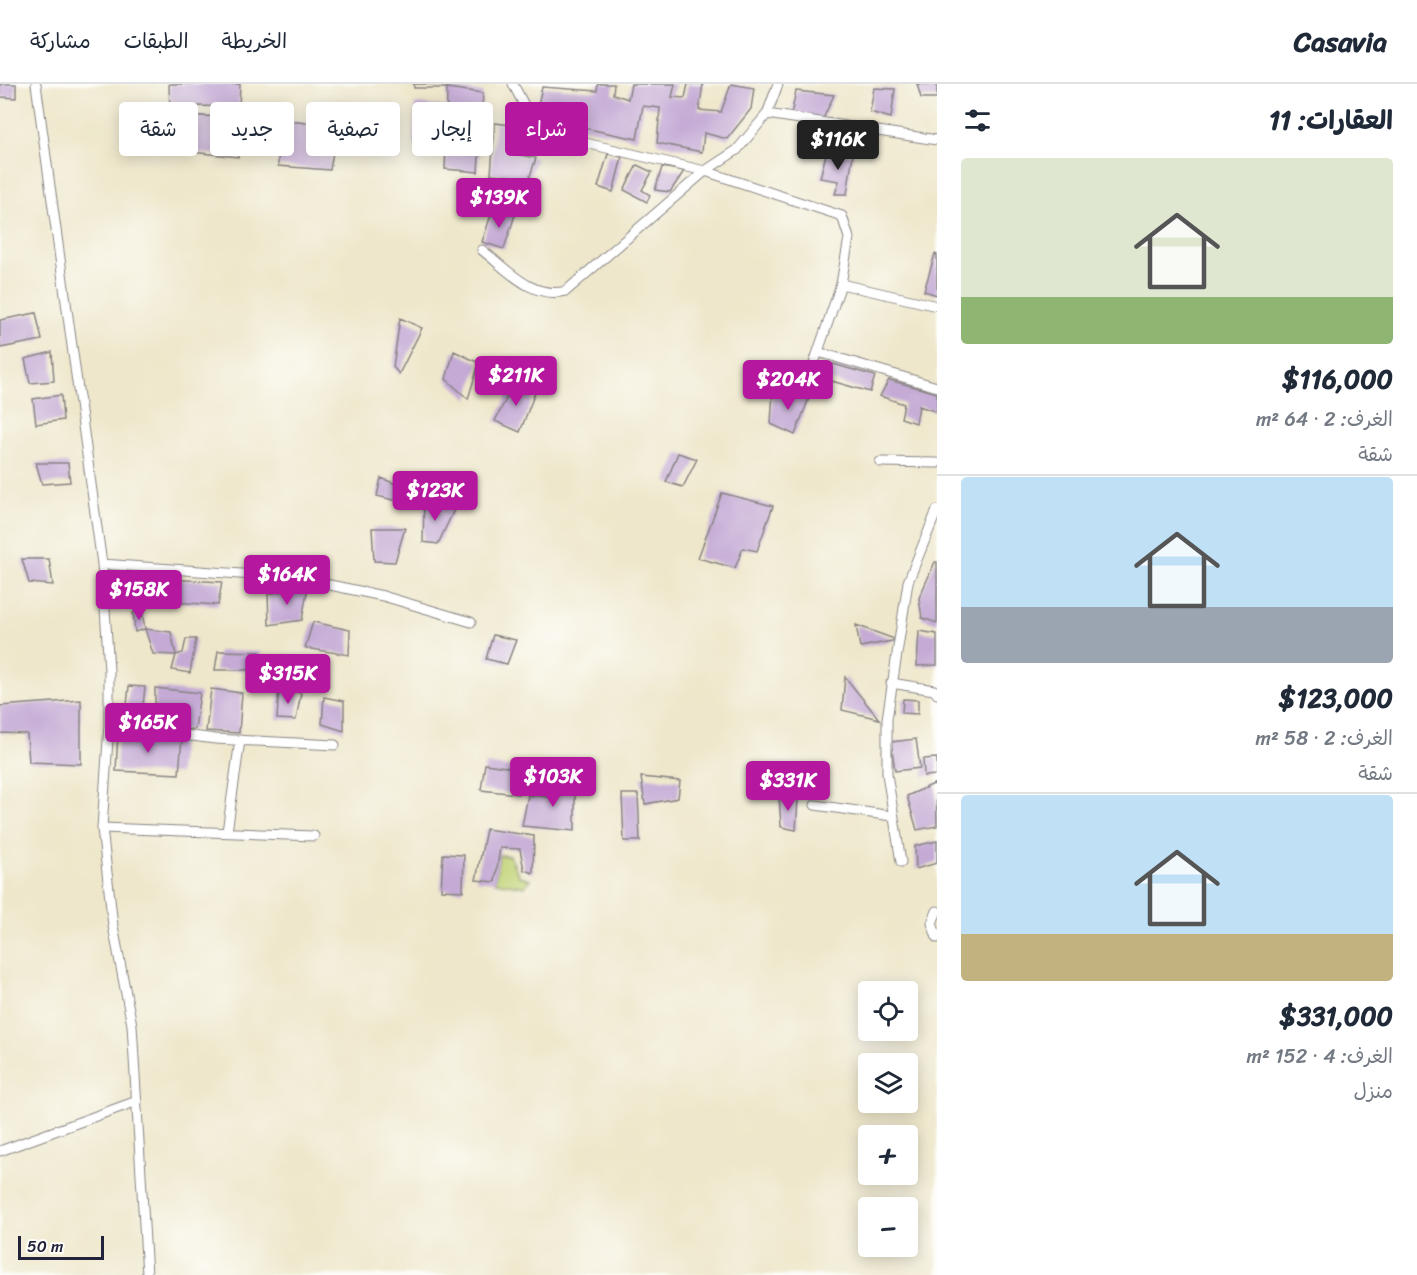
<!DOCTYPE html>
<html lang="ar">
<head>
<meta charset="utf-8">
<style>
	:root { --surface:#fff; --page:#f2f2f3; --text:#1f2937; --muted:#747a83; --line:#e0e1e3; --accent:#b5179e }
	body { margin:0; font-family:Sriracha,"Playpen Sans Arabic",sans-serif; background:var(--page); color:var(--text); direction:rtl; height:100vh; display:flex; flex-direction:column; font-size:22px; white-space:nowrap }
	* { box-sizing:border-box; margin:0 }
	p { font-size:20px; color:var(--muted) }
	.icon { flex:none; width:33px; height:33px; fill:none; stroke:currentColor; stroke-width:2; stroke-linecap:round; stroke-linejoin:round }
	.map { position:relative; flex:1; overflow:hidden; direction:ltr }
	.side { display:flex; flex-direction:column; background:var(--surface); width:480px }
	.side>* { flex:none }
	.top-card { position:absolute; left:18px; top:18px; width:570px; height:54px; direction:rtl; display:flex; gap:12px }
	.tools { position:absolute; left:858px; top:897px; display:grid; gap:12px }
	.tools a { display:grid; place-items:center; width:60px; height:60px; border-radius:6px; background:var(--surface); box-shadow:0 3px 15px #0003; font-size:30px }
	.scale { position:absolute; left:18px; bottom:15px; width:86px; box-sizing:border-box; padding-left:6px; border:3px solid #22223b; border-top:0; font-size:16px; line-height:21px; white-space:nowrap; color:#22223b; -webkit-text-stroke:4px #fdfcf7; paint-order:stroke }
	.price { position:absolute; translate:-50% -51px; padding:0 14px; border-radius:6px; background:var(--accent); color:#fff; font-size:20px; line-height:39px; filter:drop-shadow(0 2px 3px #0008) }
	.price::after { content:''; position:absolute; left:50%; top:36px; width:18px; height:14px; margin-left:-9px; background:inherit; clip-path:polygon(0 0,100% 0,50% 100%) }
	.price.current { background:#222; color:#fff }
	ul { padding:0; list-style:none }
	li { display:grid; align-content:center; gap:12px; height:318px; padding:0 24px }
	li+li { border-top:2px solid var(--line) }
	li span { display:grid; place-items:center; height:186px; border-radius:6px; color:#555 }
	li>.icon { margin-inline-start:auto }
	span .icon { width:108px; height:108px; fill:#fffc; stroke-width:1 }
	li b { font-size:26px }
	h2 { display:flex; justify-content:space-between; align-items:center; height:72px; padding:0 24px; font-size:26px }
	.chip { padding:0 21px; border-radius:6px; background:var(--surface); box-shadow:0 3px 15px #0003; font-size:21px; line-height:54px }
	.chip.current { background:var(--accent); color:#fff }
	header { display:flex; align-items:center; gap:36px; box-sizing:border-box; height:84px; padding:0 30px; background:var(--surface); border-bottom:2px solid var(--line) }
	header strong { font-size:28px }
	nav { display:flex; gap:33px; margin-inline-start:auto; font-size:21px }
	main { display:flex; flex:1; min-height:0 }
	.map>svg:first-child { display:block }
	.green { fill:#c1d376; stroke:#727a58; stroke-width:1.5 }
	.building { fill:#c4aad5 }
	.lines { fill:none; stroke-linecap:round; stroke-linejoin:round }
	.street-casing { stroke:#888483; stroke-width:11 }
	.street { stroke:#fff; stroke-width:9 }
</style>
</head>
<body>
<header>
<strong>Casavia</strong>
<nav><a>الخريطة</a><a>الطبقات</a><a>مشاركة</a></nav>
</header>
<main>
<section class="side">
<h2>العقارات: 11<svg class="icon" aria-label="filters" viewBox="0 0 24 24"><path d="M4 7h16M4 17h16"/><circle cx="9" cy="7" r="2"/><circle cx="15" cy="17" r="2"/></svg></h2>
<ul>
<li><span style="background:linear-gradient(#dfe7d0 75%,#8fb573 0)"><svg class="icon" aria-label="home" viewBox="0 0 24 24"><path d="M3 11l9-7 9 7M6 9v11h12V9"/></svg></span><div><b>$116,000</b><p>الغرف: 2 · 64 m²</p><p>شقة</p></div></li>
<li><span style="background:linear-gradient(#bfe0f5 70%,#9aa5b1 0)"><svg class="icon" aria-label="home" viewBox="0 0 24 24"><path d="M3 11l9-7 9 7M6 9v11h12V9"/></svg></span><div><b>$123,000</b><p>الغرف: 2 · 58 m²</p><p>شقة</p></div></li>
<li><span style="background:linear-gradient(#bfe0f5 75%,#c2b280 0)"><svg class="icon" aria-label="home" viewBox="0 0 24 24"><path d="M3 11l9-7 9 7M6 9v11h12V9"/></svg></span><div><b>$331,000</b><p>الغرف: 4 · 152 m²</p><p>منزل</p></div></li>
</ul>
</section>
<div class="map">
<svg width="937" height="1191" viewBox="0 0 937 1191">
	<rect width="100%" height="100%" fill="#fdfcf7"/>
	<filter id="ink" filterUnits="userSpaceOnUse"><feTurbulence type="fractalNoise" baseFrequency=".0167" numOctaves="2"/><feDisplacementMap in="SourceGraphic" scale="12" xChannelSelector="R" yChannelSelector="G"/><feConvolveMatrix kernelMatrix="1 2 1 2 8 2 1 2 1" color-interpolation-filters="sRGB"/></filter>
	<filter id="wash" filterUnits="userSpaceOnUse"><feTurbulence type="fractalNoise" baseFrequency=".008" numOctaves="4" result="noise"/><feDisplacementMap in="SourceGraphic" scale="24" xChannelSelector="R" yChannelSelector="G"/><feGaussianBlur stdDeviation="1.35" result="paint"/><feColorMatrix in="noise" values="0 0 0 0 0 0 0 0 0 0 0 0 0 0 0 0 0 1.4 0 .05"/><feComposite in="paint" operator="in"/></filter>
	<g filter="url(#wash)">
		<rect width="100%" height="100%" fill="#eee7cb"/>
		<path class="green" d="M499 771 510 772 519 792 530 795 525 803 495 798Z"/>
		<g id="blocks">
			<path class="building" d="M0 0H16V14L0 13Z
				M169 0H240L239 23 191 22 186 27H170Z
				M414 0H448L447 4H414Z
				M598 0H614L613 10 628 15 631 0H675L672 13 685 14 688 0H703L699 26 721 28 731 0 754 4 751 25 727 55 704 49 702 68 657 59 660 24 643 22 637 55 535 34 542 3 597 7Z
				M917 0H937V14H921Z
				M447 4 483 9 478 88 445 85 446 60 413 59 415 20 444 23 446 54Z
				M874 4 895 5 891 34 870 28Z
				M796 7 834 11 823 35 791 31Z
				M184 31 238 34V73L182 67Z
				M279 36 316 40 336 50 330 86 278 82Z
				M495 39 526 43 519 71 536 74 529 95 491 90Z
				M608 70 622 73 613 108 598 103Z
				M826 70H853L847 110H835L839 97 820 94Z
				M637 81 652 88 642 106 650 111 647 118 624 106Z
				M662 83 684 87 670 108 655 106Z
				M493 125 515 131 504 165 482 158Z
				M935 170 937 171V211L924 207Z
				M36 229 42 256 0 264V236Z
				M400 234 422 244 399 290 393 283Z
				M454 267 479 279 468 315 446 295Z
				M52 268 54 297 30 299 25 275Z
				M833 280 875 292 870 308 828 296Z
				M889 296 937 309V328L919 322 916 339 901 334 904 320 880 312Z
				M515 297 536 306 520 348 495 337Z
				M773 307 809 314 795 351 771 340Z
				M61 311 63 336 36 340 33 315Z
				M678 369 697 375 683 403 666 398Z
				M36 379H68L70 398 42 400Z
				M381 394 406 404V419L377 412Z
				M722 409 773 422 757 467 743 464 735 484 698 474Z
				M424 417 454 426 438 460 423 458Z
				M372 444H405L395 478 374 477Z
				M22 475H49L53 501 29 499Z
				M935 478H937V539L922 534 919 514Z
				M169 495 222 498 218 521 171 518Z
				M308 502 302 536 269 541 268 510Z
				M142 527 145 545 135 548 133 529Z
				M313 538 350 546 349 571 305 564Z
				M856 541 897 556 860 563Z
				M145 545 171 548 176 571 183 569 186 555H196L190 589 172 586 176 571 153 570Z
				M919 547 937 550V581L917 582Z
				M493 551 516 556 507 580 486 575Z
				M218 567 260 568V586H215Z
				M845 593 879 635 842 626Z
				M129 602 145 603 141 640H125Z
				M155 604 200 609 195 645 167 646 168 631 155 632Z
				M279 604 301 609 296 636 277 635Z
				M211 605 242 609 239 649 206 647Z
				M324 613 344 617V647L322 640Z
				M903 615 918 616V630L902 629Z
				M81 616V680L29 678 27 650 0 649V622Z
				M118 649 182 654 179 690 116 687Z
				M916 655 920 684 895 687 891 658Z
				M937 674V691L924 692 923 675Z
				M485 680 521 685 518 710 481 706Z
				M575 687V747L522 742 528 711 547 713Z
				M641 693 680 697 678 714 645 720Z
				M936 699 937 742 917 746 907 712Z
				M622 710H638L640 757H624Z
				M779 710 798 715 796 746 781 743Z
				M486 745 534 752 533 789 524 786 520 765 500 764 495 798 476 796Z
				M937 757V779L916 785 915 762Z
				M443 770 464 771 463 807 441 806Z"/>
		</g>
	</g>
	<g filter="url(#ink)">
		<use href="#blocks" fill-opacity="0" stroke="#888483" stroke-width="1.5"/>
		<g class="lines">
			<defs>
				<path id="street" d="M36 0 102 480 109 586V641L102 744 113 842 132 941 147 1191
					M513 0 533 38 547 50 705 87 842 132 849 154 841 200 808 297
					M767 30 937 56
					M482 166C507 185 532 216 566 207L705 87 737 66 767 30 778 0
					M841 200 937 222
					M818 268 937 303
					M880 378 937 379
					M102 480 296 494 383 512 471 538
					M891 599 934 606 937 610
					M109 641 215 655 335 661
					M815 721 892 732
					M102 744 314 752
					M227 748 240 656
					M901 778 887 690V635L908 498 937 426
					M937 827 932 839 937 854
					M0 1067 137 1017"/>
			</defs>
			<use href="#street" class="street-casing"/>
			<use href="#street" class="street"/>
		</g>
	</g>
</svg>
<div class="tools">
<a><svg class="icon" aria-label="locate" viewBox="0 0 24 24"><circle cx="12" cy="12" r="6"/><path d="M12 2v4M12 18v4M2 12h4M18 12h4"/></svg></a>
<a><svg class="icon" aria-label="layers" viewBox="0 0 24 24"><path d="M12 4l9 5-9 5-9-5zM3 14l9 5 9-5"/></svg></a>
<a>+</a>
<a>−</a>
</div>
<div class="scale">50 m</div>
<b class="price current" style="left:838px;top:87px">$116K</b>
<b class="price" style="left:499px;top:145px">$139K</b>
<b class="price" style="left:516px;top:323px">$211K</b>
<b class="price" style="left:788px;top:327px">$204K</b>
<b class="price" style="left:435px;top:438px">$123K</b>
<b class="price" style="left:287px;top:522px">$164K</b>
<b class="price" style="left:139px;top:537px">$158K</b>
<b class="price" style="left:288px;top:621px">$315K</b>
<b class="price" style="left:148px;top:670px">$165K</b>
<b class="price" style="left:553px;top:724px">$103K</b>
<b class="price" style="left:788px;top:728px">$331K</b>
<div class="top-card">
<a class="chip current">شراء</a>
<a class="chip">إيجار</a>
<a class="chip">تصفية</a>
<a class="chip">جديد</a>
<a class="chip">شقة</a>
</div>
</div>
</main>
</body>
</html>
